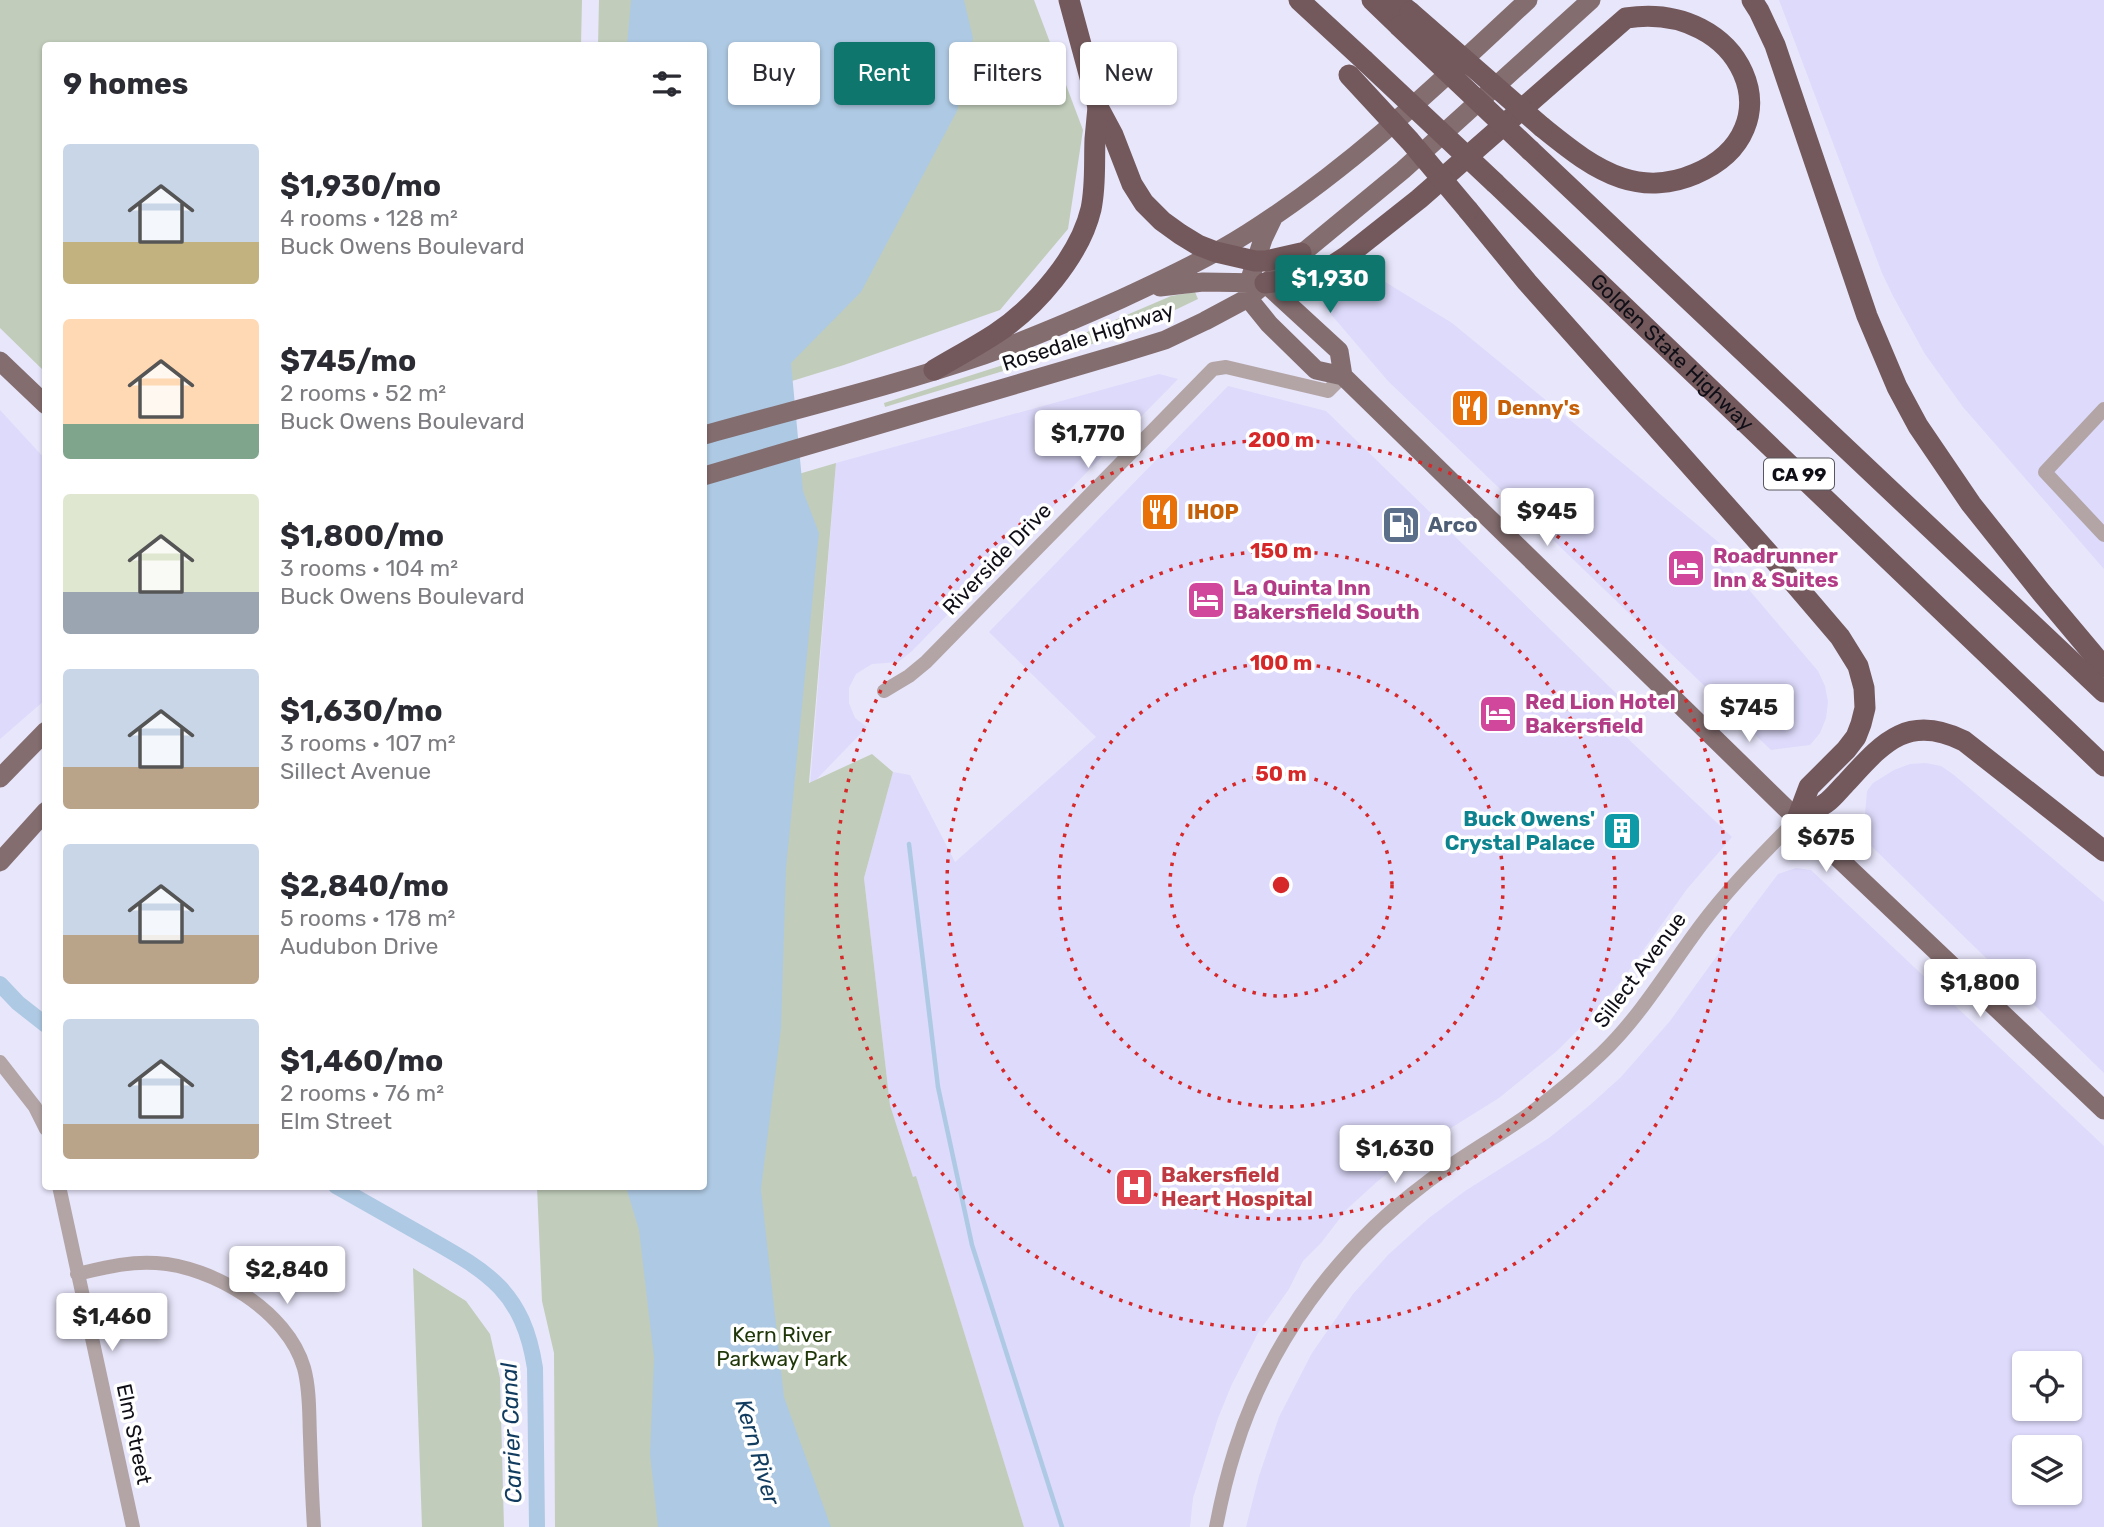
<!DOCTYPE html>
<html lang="en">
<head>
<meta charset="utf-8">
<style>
	:root { --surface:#fff; --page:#f7f7f7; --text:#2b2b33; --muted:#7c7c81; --accent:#0f766e }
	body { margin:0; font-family:Rubik,sans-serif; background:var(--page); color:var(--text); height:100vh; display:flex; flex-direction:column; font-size:26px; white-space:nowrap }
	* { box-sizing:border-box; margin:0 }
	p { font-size:23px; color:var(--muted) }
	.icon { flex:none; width:38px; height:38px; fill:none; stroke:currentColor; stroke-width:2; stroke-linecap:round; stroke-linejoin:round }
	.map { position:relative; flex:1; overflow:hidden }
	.details { position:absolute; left:42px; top:42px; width:665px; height:1148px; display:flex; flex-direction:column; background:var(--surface); border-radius:7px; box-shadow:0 2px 5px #0004 }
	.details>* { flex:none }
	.guide { position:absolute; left:728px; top:42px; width:665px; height:63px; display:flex; gap:14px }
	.controls { position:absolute; left:2012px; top:1351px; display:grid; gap:14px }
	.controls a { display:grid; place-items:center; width:70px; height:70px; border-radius:7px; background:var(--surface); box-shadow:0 2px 5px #0004; font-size:35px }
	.price { position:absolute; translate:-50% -60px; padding:0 16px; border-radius:7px; background:#fff; color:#222; font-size:23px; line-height:46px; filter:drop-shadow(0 2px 4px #0008) }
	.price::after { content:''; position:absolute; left:50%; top:42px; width:21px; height:16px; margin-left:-10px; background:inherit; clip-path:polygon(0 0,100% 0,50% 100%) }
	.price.selected { background:var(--accent); color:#fff }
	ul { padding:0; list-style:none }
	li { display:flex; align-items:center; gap:21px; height:175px; padding:0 21px }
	li span { display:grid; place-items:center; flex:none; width:196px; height:140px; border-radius:7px; color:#555 }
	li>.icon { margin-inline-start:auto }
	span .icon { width:84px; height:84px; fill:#fffc; stroke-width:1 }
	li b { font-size:30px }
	h2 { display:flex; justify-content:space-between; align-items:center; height:84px; padding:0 21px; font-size:30px }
	.chip { padding:0 24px; border-radius:7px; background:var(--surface); box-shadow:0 2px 5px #0004; font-size:24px; line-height:63px }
	.chip.selected { background:var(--accent); color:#fff }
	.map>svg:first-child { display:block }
	.built { fill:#dddafb; fill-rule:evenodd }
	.green { fill:#c1cdba }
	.water { fill:#aec9e3 }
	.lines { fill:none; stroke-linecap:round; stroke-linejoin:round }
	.stream { stroke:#aec9e3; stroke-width:4.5 }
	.canal { stroke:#aec9e3; stroke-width:16 }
	.minor { stroke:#b3a5a6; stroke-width:14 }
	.major { stroke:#846d6f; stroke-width:19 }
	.highway { stroke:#73595c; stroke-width:21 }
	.highway-bridge { stroke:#73595c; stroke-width:21 }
	.ring { fill:none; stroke:#d62828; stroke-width:3.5; stroke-dasharray:3.5 7 }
	.labels { text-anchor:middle; stroke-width:7; stroke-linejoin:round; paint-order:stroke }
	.shield { fill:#fff; stroke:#58575d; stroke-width:2 }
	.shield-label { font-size:19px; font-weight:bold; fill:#100f17 }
	.street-label { font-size:21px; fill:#100f17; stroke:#fff }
	.food-label { font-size:21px; font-weight:bold; fill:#c56008; stroke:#fff; text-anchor:start }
	.service-label { font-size:21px; font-weight:bold; fill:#4e5e75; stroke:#fff; text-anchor:start }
	.hotel-label { font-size:21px; font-weight:bold; fill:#b23c85; stroke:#fff; text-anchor:start }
	.culture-label { font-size:21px; font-weight:bold; fill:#0d838f; stroke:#fff; text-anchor:end }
	.health-label { font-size:21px; font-weight:bold; fill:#be3a42; stroke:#fff; text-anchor:start }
	.park-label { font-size:21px; fill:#1f3708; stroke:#fff }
	.water-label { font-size:23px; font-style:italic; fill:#113c5f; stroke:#fff }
	.centre { fill:#d62828; stroke:#fff; stroke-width:3.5 }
	.ring-label { font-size:21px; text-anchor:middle; font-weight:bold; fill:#d62828; stroke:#fff; stroke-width:7; stroke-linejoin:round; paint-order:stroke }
</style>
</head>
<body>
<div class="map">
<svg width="2104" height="1527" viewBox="0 0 2104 1527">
	<rect width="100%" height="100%" fill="#e8e6fb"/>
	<path class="built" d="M1779 0H2104V569L1963 407 1925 354 1893 296 1882 273Z
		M1369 272 1452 323 1728 550 1722 558 1818 671 1825 686 1828 702 1826 718 1820 733 1810 745 1771 750 1388 381 1323 305Z
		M1159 374 1178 379 912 651 898 662 872 664 856 674 849 688V703L855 718 867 727 810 786 836 463Z
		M1228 386 1326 411 1622 699 1605 717 1732 837 1687 889 1622 980 1585 1023 1558 1050 1499 1098 1422 1146 1379 1180 1347 1209 1321 1243 1303 1261 1289 1289 1258 1333 1232 1384 1218 1418 1193 1498 1190 1527H1024L916 1177H913L890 1105 864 878 893 772 910 775 955 862 1096 737 989 632Z
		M0 410 46 460 45 700 0 739Z
		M1926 763 1941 766 1954 775 2104 902V1073L1863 838 1867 791 1873 783 1894 770 1910 764Z
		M1796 868 1811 870 2104 1146V1527H1246L1259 1476 1279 1417 1312 1353 1353 1294 1389 1254 1429 1218 1465 1191 1549 1138 1590 1105 1621 1077 1670 1021 1729 939 1778 874ZM2025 1363H2070V1409H2025ZM2025 1447H2070V1493H2025Z"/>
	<path class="green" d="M0 0H582L581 45 46 46 45 372 0 328Z
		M599 0H1034L1083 130 1068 229 1000 310 844 365 704 408V46H598Z
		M1195 292 1198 299 1125 334 885 407 884 403 1031 356 1171 296Z
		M836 463 809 783 872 754 893 772 864 878 890 1105 913 1177 916 1176 1024 1527H555L554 1353 542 1301 537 1187 704 1186V502Z
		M413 1268 466 1301 490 1334 500 1378 504 1527H422Z"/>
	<path class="water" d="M631 0H964L973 38 957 111 861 292 791 363 803 491 819 533 786 869 781 1029 761 1189 784 1397 831 1527H658L650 1454 654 1358 639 1230 626 1187 704 1186V46L627 45Z"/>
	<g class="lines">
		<path class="stream" d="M909 844 938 1087 972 1245 1062 1527"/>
		<path class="canal" d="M0 984 18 1003 46 1025
			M336 1186C366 1203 396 1220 426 1237 488 1272 523 1291 535 1368L537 1527"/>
		<path class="minor" d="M2104 409 2045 472 2104 535
			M884 691 909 676 926 662 1213 369 1226 367 1328 391 1343 376
			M0 1062 35 1107 46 1129
			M59 1186 133 1527
			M77 1274C103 1268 129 1261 156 1263 212 1266 288 1311 304 1368 310 1390 309 1414 310 1437 311 1467 312 1497 314 1527
			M1216 1527C1221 1501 1227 1475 1235 1450 1268 1344 1337 1249 1426 1183 1460 1157 1497 1137 1532 1112 1556 1094 1579 1075 1601 1054 1641 1016 1668 969 1701 925 1730 886 1764 853 1797 819"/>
		<path class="major" d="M1251 276 1263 239 1274 216
			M1265 283 1339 351 1343 376
			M1160 287 1203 282 1265 283
			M1248 298 1269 324 1316 370 1343 376 1797 819 2104 1110
			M0 361 46 405
			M704 435C797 409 892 386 984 355 1030 339 1076 319 1121 299 1164 279 1207 259 1248 233 1351 168 1439 83 1528 0
			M704 476 1123 353 1165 340 1205 321 1248 298 1403 170 1591 0
			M0 778 46 731
			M0 862 46 811"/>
		<g class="highway">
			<path d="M1069 0 1098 107 1113 135 1132 184 1144 203 1162 221 1180 234 1198 245 1216 252 1255 261H1266L1301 253"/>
			<path d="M1299 0 1364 60"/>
			<path d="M1372 0 1399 26"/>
			<path d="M1395 0 1410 12"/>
			<path d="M1752 0 1759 11 1775 45 1867 316 1897 387 1918 426 1971 504 2041 592 2104 667"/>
			<path d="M1530 150 2104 692"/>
			<path id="s1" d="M1495 183 2104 766"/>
			<path d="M1468 210 1527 282 1770 555 1840 637 1858 666 1864 688 1865 708 1861 724 1856 737 1846 750 1809 787 1797 819"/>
			<path d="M1265 283 1315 277 1347 256 1419 199 1626 18C1742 0 1799 130 1695 174 1672 184 1646 186 1622 178 1592 168 1567 147 1542 127"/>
			<path d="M934 370C954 358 975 347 995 334 1035 308 1080 256 1091 209 1096 185 1094 163 1095 139 1096 129 1097 118 1098 107"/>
			<path d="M1797 819C1806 814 1817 809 1826 803 1833 798 1839 790 1845 784 1881 745 1906 712 1964 741L2104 851"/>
		</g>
		<path class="highway-bridge" d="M1410 12 1542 127
			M1399 26 1530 150
			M1364 60 1495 183
			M1349 75 1410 141 1468 210"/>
	</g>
	<g class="ring">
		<circle cx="1281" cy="885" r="111"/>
		<circle cx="1281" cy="885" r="222"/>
		<circle cx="1281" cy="885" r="334"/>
		<circle cx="1281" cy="885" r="445"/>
	</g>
	<defs>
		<symbol id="restaurant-square" viewBox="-11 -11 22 22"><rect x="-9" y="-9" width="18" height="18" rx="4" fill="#e8710a" stroke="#fff"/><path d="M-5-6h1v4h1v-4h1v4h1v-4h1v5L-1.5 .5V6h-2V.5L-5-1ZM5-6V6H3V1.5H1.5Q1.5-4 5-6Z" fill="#fff"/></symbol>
		<symbol id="fuel-square" viewBox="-11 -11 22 22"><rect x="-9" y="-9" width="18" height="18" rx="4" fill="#5c6f8a" stroke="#fff"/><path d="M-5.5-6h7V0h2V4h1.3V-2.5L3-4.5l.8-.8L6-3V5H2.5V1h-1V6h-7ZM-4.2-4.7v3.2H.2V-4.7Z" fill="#fff"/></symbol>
		<symbol id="hotel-square" viewBox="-11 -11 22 22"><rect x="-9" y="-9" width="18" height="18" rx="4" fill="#d1479c" stroke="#fff"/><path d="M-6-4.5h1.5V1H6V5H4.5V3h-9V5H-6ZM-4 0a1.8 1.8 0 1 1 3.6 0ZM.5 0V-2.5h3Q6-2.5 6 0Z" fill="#fff"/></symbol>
		<symbol id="building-square" viewBox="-11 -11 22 22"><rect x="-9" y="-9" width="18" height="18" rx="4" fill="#0f9aa8" stroke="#fff"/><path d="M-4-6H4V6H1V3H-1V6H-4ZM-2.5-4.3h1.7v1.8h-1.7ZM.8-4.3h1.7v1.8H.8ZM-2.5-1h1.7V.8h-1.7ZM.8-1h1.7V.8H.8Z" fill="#fff"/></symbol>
		<symbol id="hospital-square" viewBox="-11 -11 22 22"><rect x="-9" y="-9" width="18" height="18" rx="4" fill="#e0444e" stroke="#fff"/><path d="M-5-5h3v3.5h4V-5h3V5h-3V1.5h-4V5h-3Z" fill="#fff"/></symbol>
	</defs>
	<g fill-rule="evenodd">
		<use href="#restaurant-square" x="1448" y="386" width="44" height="44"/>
		<use href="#restaurant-square" x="1138" y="490" width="44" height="44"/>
		<use href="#fuel-square" x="1379" y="503" width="44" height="44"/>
		<use href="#hotel-square" x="1664" y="546" width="44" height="44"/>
		<use href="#hotel-square" x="1184" y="578" width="44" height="44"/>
		<use href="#hotel-square" x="1476" y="692" width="44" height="44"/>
		<use href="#building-square" x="1600" y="809" width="44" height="44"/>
		<use href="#hospital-square" x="1112" y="1165" width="44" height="44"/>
	</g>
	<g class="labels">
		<rect class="shield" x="1764" y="458.5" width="70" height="31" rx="5"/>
		<g class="shield-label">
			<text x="1799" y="481">CA 99</text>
		</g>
		<g class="street-label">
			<text transform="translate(1088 337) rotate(-18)" y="7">Rosedale Highway</text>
			<text dy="7" stroke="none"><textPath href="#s1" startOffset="245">Golden State Highway</textPath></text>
			<text transform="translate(997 559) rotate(-46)" y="7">Riverside Drive</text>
			<text transform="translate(1640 970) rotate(-53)" y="7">Sillect Avenue</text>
			<text transform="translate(134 1434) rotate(78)" y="7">Elm Street</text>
		</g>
		<g class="food-label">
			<text x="1497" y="415">Denny's</text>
			<text x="1187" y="519">IHOP</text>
		</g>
		<g class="service-label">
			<text x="1428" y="532">Arco</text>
		</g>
		<g class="hotel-label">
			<text x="1713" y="563">Roadrunner<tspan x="1713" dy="24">Inn &amp; Suites</tspan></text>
			<text x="1233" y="595">La Quinta Inn<tspan x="1233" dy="24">Bakersfield South</tspan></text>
			<text x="1525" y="709">Red Lion Hotel<tspan x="1525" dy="24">Bakersfield</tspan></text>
		</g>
		<g class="culture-label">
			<text x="1595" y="826">Buck Owens'<tspan x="1595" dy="24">Crystal Palace</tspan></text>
		</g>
		<g class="health-label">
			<text x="1161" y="1182">Bakersfield<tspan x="1161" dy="24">Heart Hospital</tspan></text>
		</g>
		<g class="park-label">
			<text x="782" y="1342">Kern River<tspan x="782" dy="24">Parkway Park</tspan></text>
		</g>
		<g class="water-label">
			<text transform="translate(511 1433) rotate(-92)" y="8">Carrier Canal</text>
			<text transform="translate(758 1452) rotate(74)" y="8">Kern River</text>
		</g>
	</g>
	<circle cx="1281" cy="885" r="10" class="centre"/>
	<g class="ring-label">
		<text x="1281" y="447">200 m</text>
		<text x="1281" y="558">150 m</text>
		<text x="1281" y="670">100 m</text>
		<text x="1281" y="781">50 m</text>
	</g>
</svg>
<div class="controls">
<a><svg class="icon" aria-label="locate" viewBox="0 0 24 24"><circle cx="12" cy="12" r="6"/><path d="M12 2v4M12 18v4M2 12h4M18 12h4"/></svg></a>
<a><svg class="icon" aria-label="layers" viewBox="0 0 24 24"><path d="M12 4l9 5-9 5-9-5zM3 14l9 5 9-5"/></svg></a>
</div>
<b class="price selected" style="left:1330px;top:315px">$1,930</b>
<b class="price" style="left:1088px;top:470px">$1,770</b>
<b class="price" style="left:1547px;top:548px">$945</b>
<b class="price" style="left:1749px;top:744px">$745</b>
<b class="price" style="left:1826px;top:874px">$675</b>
<b class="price" style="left:1980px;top:1019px">$1,800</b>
<b class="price" style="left:1395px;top:1185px">$1,630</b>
<b class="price" style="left:287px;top:1306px">$2,840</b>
<b class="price" style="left:112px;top:1353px">$1,460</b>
<div class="guide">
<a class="chip">Buy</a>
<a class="chip selected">Rent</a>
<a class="chip">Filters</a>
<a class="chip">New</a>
</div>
<section class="details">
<h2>9 homes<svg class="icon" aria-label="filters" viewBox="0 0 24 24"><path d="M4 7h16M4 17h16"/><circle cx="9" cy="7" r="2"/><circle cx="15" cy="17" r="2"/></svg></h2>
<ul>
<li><span style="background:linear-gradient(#c9d6e8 70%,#c2b280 0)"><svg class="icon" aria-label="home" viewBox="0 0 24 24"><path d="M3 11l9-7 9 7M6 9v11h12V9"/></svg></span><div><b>$1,930/mo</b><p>4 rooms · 128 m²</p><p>Buck Owens Boulevard</p></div></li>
<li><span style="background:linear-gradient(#ffd9b3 75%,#7fa58c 0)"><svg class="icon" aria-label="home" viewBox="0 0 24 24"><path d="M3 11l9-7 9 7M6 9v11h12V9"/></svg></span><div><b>$745/mo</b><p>2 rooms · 52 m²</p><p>Buck Owens Boulevard</p></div></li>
<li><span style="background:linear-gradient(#dfe7d0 70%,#9aa5b1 0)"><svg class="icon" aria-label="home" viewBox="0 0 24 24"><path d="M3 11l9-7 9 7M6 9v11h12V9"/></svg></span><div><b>$1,800/mo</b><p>3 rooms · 104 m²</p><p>Buck Owens Boulevard</p></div></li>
<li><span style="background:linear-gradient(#c9d6e8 70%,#b9a48a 0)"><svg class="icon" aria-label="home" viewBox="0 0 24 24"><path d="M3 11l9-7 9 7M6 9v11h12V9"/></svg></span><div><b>$1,630/mo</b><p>3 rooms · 107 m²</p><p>Sillect Avenue</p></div></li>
<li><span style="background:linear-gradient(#c9d6e8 65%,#b9a48a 0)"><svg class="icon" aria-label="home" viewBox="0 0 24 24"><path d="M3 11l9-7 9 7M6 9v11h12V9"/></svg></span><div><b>$2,840/mo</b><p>5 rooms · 178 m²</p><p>Audubon Drive</p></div></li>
<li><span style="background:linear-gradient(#c9d6e8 75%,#b9a48a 0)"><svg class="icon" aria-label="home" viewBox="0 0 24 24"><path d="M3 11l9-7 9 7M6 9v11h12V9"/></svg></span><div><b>$1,460/mo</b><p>2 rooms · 76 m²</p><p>Elm Street</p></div></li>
</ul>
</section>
</div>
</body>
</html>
